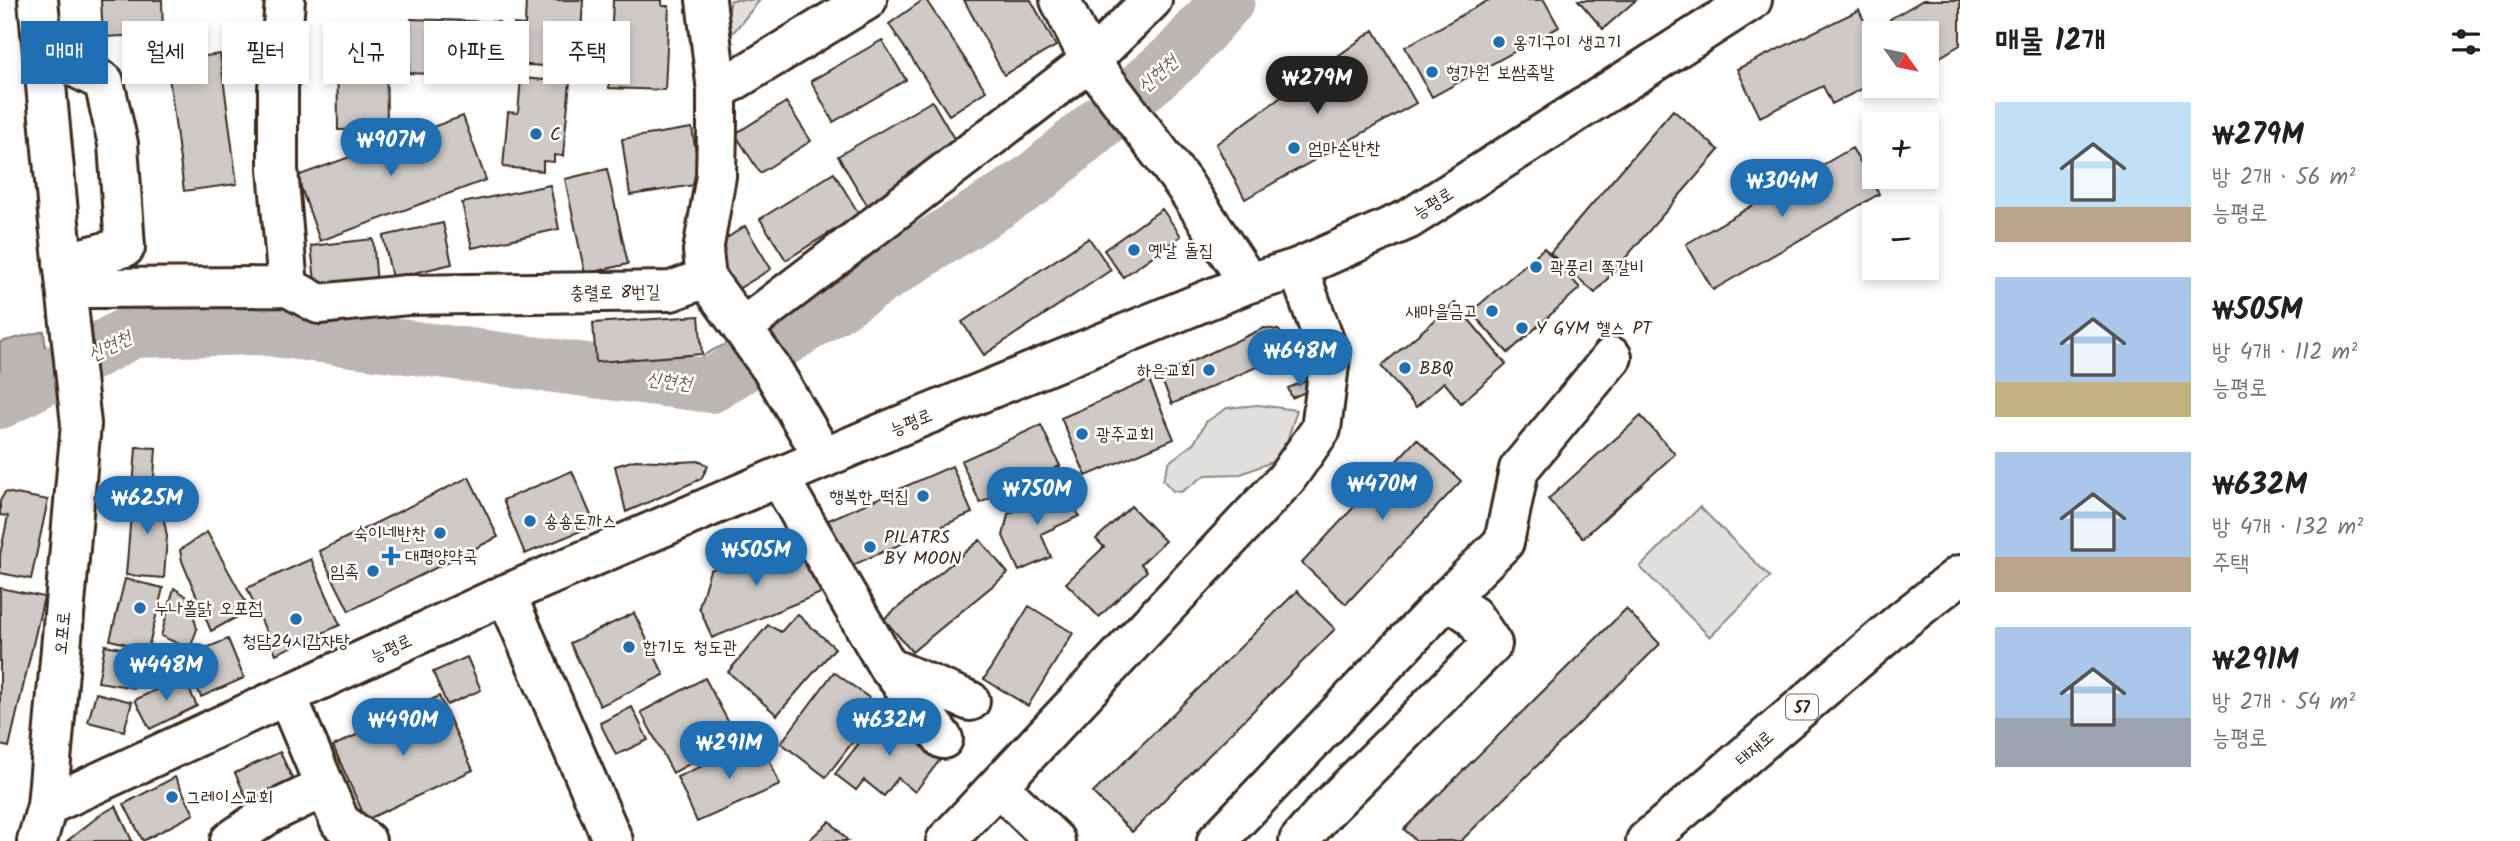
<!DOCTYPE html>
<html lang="ko">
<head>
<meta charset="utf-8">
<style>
	:root { --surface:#fff; --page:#f2f2f2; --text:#202124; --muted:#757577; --accent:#1f6fb2 }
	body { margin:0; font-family:Kalam,"Poor Story",sans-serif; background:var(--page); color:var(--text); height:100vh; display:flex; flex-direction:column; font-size:26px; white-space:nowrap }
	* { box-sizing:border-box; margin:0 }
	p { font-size:23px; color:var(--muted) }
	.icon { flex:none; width:38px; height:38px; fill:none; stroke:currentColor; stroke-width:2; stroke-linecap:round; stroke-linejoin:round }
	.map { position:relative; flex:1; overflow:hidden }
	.details { display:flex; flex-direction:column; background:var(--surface); width:560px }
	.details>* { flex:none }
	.guide { position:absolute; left:21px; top:21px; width:665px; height:63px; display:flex; gap:14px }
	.needle { width:46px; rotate:123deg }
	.buttons { position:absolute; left:1862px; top:21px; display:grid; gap:14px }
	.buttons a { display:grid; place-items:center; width:77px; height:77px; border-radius:0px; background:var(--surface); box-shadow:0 4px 10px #0003; font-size:35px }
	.price { position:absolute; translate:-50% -60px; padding:0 16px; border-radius:24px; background:var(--accent); color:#fff; font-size:23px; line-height:46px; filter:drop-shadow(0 2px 4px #0008) }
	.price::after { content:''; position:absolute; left:50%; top:42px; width:21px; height:16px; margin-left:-10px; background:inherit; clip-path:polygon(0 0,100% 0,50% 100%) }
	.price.active { background:#222; color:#fff }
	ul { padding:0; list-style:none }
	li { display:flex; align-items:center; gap:21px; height:175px; padding:0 35px }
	li span { display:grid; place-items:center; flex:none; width:196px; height:140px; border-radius:0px; color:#555 }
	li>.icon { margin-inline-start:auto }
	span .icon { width:84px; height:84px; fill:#fffc; stroke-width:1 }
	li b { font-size:30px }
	h2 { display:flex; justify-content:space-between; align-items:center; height:84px; padding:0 35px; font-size:30px }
	.pill { padding:0 24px; border-radius:0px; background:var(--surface); box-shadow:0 4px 10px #0003; font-size:24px; line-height:63px }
	.pill.active { background:var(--accent); color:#fff }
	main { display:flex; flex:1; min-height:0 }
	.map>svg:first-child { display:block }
	.green { fill:#e2e0de; stroke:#8e857e; stroke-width:2 }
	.water { fill:#bcb6b3; stroke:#887e77; stroke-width:2 }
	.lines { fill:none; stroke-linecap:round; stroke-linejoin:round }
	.river { stroke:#bcb6b3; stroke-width:54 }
	.building { fill:#cfcac7; stroke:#3b2a1e; stroke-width:2 }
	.minor-casing { stroke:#3b2a1e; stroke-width:44 }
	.major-casing { stroke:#3b2a1e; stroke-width:44 }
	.highway-casing { stroke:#3b2a1e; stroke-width:44 }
	.minor { stroke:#fff; stroke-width:38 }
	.major { stroke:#fff; stroke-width:38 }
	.highway { stroke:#fff; stroke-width:38 }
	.poi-dot { fill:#1f6fb2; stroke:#fff; stroke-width:2.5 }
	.labels { text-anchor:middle; stroke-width:5; stroke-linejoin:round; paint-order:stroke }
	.shield { fill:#fff; stroke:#766a62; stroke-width:2 }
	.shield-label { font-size:16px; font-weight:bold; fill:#3b2a1e }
	.poi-label { font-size:18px; fill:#3b2a1e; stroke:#fff; text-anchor:start }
	.street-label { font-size:18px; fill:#3b2a1e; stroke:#fff }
	.water-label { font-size:19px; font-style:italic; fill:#685b52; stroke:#fff }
</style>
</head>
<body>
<main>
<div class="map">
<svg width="1960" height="841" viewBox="0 0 1960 841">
	<rect width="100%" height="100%" fill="#fff"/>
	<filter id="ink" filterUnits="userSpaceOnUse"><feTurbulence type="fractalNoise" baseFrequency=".0143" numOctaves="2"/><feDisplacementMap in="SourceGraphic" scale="14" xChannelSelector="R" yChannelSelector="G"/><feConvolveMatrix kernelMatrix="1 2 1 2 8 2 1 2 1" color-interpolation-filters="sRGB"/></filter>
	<g filter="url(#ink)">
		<path class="green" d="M731 0H760L722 46Z
			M118 314 217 325 216 328 153 330 134 325 105 327 113 316Z
			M740 338 750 359 711 384 539 361 538 359 597 364 700 358 713 350Z
			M1258 405 1297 410 1287 441 1272 462 1241 474 1206 475 1181 492 1173 491 1163 480 1169 462 1194 443 1206 422 1227 408Z
			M1700 507 1770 577 1710 637 1640 567Z"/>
		<path class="water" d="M138 326 153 331 143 342 110 360 104 359 102 332 105 327Z
			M44 331 49 390 0 419V342Z"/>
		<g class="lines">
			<path class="river" d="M0 402 133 331 259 328 711 386 1033 180 1179 55 1228 0"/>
		</g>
		<path class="building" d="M101 0H162L163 34 103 37Z
			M526 0H583L579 68 512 64 514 24 525 25Z
			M613 0H662V6H669L665 90 609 88Z
			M923 0H926L986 91 949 115 889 24Z
			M964 0H1031L1056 46 1004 75Z
			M1489 0H1544L1559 27 1432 97 1405 47Z
			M1578 0H1636L1603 29Z
			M1923 0H1960V45L1927 65V33H1898L1890 19Z
			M1859 10 1874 42V83L1832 104 1823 86 1760 117 1737 69Z
			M411 19 499 22 497 77 409 73Z
			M386 29 387 129 338 130 337 30Z
			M1374 30 1416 103 1245 199 1216 144Z
			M882 40 906 80 833 122 811 81Z
			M220 54 237 184 184 191 167 61Z
			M521 78 570 82 563 156 554 155V162L543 161V171L503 167 508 112 518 113Z
			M932 101 960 149 867 205 838 156Z
			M786 102 811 141 760 173 735 134Z
			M1673 110 1719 150 1595 293 1550 253Z
			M463 116 486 180 320 241 297 176Z
			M692 128 701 184 630 195 622 139Z
			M1852 148 1879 194 1713 290 1686 244Z
			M607 169 628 264 585 274 565 179Z
			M834 173 859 214 786 260 760 219Z
			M550 185 559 229 472 248 462 203Z
			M1162 209 1181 236 1123 277 1104 250Z
			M443 223 452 264 392 278 383 236Z
			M745 226 771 269 738 289 723 264 724 240Z
			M1089 238 1111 270 984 355 962 322Z
			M373 239 377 284 316 290 311 246Z
			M1544 248 1580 288 1508 353 1471 312Z
			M1455 303 1506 364 1461 403 1444 382 1416 407 1381 366Z
			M699 316 702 354 596 362 593 323Z
			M1264 328 1278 330 1286 338V348L1275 359 1172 404 1160 376Z
			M1149 380 1174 439 1086 476 1061 418Z
			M1308 380 1312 389 1292 398 1288 388Z
			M1641 416 1675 454 1583 538 1548 499Z
			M1041 425 1060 466 980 503 961 461Z
			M1417 439 1461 481 1346 604 1302 563Z
			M136 447 156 448 153 491 133 489Z
			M635 460 678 462 701 461 708 466 701 479 626 512 615 466Z
			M952 466 972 513 844 569 824 522Z
			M572 471 595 525 525 554 503 500Z
			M469 477 498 537 349 611 319 551Z
			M1067 487 1079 516 1041 534 1051 557 1019 571 1003 536 1008 514Z
			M133 489 158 490 167 536 164 578 126 575Z
			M5 492 48 500 31 579 0 573V555L8 516 0 515V501Z
			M1131 506 1165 541 1141 564 1147 571 1099 617 1066 583 1104 547 1096 539Z
			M207 532 250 610 211 631 182 561 180 550Z
			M795 539 821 593 712 638 699 607 710 570Z
			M980 540 1008 573 912 652 884 619Z
			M311 559 340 625 276 654 247 588Z
			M125 579 163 588 148 649 110 640Z
			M0 588 44 597 9 747 0 745Z
			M174 588 189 598 197 629 190 649 161 636Z
			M1297 591 1335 629 1132 832 1093 793Z
			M1029 606 1073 633 1028 706 984 679Z
			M1626 609 1660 644 1461 841H1416L1404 829Z
			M634 613 664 675 600 706 570 643Z
			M797 614 835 648 777 715 728 672 768 625 781 632Z
			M228 639 244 678 201 697 184 657Z
			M105 645 153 654 148 679 135 688 98 682Z
			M467 657 481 690 447 705 433 672Z
			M834 672 880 706 826 777 781 743Z
			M183 676 197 706 150 729 135 700Z
			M705 678 737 738 673 773 641 712Z
			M96 693 132 702 124 731 88 722Z
			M439 696 473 770 366 820 333 746Z
			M632 707 648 740 616 755 600 723Z
			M885 710 943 756 915 792 898 778 884 796 864 780 856 790 835 774Z
			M761 740 780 785 697 822 677 777Z
			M280 752 295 784 250 806 235 773Z
			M175 777 194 814 143 841 124 804Z
			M116 806 132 841H67L100 815Z
			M830 821 848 841H808Z"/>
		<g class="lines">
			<defs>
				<path id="minor" d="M1060 0 1090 61 1183 183 1249 283
					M43 51 104 82 118 144 125 247 63 263
					M717 91 867 0
					M706 278 773 371 824 458
					M66 286 91 288 288 287 278 169V88L285 0
					M288 287 319 304 407 295 671 291 706 278 703 251 716 176 717 129V91L706 0
					M742 328 1090 61 1152 0
					M780 479 888 667 970 701
					M506 594 613 841
					M1447 599 1504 542 1519 469 1612 357
					M890 668 943 739
					M287 696 340 822 366 841
					M998 786 1055 841
					M230 841 270 813 325 787
					M946 841 1286 479 1321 429 1330 357 1298 268
					M1217 841 1447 599 1473 616 1492 644 1325 811 1299 841"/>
				<path id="major" d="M47 806 506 594 880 434 1249 283 1298 268 1409 219 1752 0
					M37 841 47 806 81 424 59 223 38 0"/>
				<path id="highway" d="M1646 841 1903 620 1960 575"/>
			</defs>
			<use href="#minor" class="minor-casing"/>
			<use href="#major" class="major-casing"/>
			<use href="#highway" class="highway-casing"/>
			<use href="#minor" class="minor"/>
			<use href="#major" class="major"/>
			<use href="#highway" class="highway"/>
		</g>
	</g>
	<g class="poi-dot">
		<circle cx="1499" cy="42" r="7"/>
		<circle cx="1432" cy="72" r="7"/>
		<circle cx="536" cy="134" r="7"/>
		<circle cx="1294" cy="148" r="7"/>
		<circle cx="1134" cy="250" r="7"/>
		<circle cx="1536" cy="267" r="7"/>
		<circle cx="1492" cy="311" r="7"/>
		<circle cx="1522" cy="328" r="7"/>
		<circle cx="1405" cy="368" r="7"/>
		<circle cx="1209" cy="370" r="7"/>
		<circle cx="1082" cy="434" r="7"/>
		<circle cx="923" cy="496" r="7"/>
		<circle cx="530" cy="521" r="7"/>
		<circle cx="440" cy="533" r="7"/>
		<circle cx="870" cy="547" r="7"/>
		<path d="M387.5 545.5h7v7h7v7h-7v7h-7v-7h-7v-7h7z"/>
		<circle cx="373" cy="571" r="7"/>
		<circle cx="140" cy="608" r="7"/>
		<circle cx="296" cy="619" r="7"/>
		<circle cx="629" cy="647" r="7"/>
		<circle cx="172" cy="797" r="7"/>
	</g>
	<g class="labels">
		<rect class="shield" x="1786" y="694.5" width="32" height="25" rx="5"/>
		<g class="shield-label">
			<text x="1802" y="713">57</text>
		</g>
		<g class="poi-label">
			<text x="1513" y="48">옹기구이 생고기</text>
			<text x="1446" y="78">형가원 보쌈족발</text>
			<text x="550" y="140">C</text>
			<text x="1308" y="154">엄마손반찬</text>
			<text x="1148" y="256">옛날 돌집</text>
			<text x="1550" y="273">곽풍리 쪽갈비</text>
			<text x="1478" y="317" text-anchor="end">새마을금고</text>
			<text x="1536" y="334">Y GYM 헬스 PT</text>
			<text x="1419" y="374">BBQ</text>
			<text x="1195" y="376" text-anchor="end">하은교회</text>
			<text x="1096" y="440">광주교회</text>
			<text x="909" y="502" text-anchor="end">행복한 떡집</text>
			<text x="544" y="527">숑숑돈까스</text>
			<text x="426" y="539" text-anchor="end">숙이네반찬</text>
			<text x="884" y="543">PILATRS<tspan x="884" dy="21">BY MOON</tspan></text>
			<text x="405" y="562">대평양약국</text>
			<text x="359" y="577" text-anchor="end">임족</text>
			<text x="154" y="614">누나홀닭 오포점</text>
			<text x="296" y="647" text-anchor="middle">청담24시감자탕</text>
			<text x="643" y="653">합기도 청도관</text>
			<text x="186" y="803">그레이스교회</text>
		</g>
		<g class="street-label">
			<text transform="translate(1433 203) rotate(-32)" y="6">능평로</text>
			<text transform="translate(615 292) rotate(-1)" y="6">충렬로 8번길</text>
			<text transform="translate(911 422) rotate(-22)" y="6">능평로</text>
			<text transform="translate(62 633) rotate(-85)" y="6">오포로</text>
			<text transform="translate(391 648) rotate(-25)" y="6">능평로</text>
			<text transform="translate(1754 748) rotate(-41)" y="6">태재로</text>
		</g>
		<g class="water-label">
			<text transform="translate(1157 73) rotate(-41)" y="7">신현천</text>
			<text transform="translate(109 345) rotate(-26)" y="7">신현천</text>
			<text transform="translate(669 380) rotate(7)" y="7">신현천</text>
		</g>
	</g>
</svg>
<div class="buttons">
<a><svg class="needle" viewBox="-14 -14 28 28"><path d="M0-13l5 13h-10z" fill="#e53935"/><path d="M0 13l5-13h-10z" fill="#757577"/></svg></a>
<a>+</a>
<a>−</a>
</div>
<b class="price active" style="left:1317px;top:116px">₩279M</b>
<b class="price" style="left:391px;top:178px">₩907M</b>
<b class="price" style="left:1782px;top:219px">₩304M</b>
<b class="price" style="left:1300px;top:389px">₩648M</b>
<b class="price" style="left:1382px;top:522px">₩470M</b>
<b class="price" style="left:1037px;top:527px">₩750M</b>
<b class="price" style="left:147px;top:536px">₩625M</b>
<b class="price" style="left:756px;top:588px">₩505M</b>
<b class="price" style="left:166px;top:703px">₩448M</b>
<b class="price" style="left:403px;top:758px">₩490M</b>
<b class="price" style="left:889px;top:758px">₩632M</b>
<b class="price" style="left:729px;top:781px">₩291M</b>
<div class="guide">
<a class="pill active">매매</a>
<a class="pill">월세</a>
<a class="pill">필터</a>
<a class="pill">신규</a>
<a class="pill">아파트</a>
<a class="pill">주택</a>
</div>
</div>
<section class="details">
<h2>매물 12개<svg class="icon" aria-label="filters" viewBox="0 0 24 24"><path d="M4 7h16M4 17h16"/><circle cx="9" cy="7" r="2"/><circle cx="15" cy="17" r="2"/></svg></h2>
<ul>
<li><span style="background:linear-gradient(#bfe0f5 75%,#b9a48a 0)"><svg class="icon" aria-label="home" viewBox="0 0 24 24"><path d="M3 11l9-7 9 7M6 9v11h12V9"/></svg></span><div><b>₩279M</b><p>방 2개 · 56 m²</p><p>능평로</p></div></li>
<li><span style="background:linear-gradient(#a9c7e8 75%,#c2b280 0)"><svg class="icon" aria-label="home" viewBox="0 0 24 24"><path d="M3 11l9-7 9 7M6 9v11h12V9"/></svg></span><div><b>₩505M</b><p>방 4개 · 112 m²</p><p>능평로</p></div></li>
<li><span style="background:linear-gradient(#a9c7e8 75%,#b9a48a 0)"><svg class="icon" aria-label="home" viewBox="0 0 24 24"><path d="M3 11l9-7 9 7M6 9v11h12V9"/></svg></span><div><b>₩632M</b><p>방 4개 · 132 m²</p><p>주택</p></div></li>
<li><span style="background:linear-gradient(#a9c7e8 65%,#9aa5b1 0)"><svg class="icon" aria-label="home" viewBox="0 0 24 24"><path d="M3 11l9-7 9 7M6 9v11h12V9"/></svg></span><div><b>₩291M</b><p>방 2개 · 54 m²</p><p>능평로</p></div></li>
</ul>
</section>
</main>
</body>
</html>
